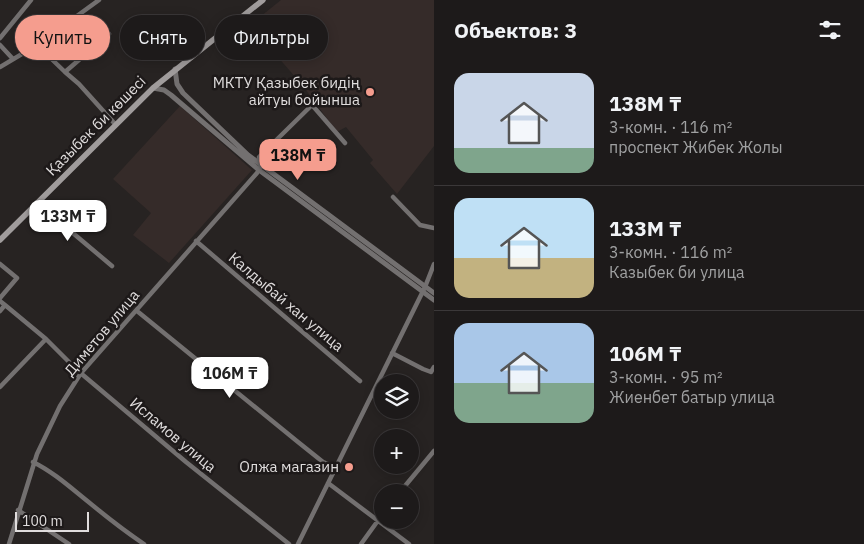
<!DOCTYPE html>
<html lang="ru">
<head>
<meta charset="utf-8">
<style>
	:root { --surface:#1d1a1a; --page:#252323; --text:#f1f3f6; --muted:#a0a1a2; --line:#3b3839; --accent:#f59d8e }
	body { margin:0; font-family:"IBM Plex Sans",sans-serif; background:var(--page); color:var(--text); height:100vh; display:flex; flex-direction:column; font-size:19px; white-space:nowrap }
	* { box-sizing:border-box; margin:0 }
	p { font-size:16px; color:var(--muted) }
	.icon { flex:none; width:28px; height:28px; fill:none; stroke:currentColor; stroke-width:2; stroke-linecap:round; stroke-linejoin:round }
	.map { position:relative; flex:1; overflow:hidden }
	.drawer { display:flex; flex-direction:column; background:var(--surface); width:430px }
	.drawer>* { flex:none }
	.hud { position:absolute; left:15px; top:15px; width:344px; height:45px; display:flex; gap:10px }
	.controls { position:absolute; left:374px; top:374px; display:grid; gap:10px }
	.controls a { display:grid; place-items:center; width:45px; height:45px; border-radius:50%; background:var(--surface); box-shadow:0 2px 12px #0003,0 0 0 1px var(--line); font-size:25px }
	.scale { position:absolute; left:15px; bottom:12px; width:74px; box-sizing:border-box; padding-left:5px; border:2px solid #e0dddd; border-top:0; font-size:14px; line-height:18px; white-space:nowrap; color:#e0dddd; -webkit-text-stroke:4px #1d1919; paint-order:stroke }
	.price { position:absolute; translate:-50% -42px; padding:0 11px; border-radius:10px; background:#fff; color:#222; font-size:16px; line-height:32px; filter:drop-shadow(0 1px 2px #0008) }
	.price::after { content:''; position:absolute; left:50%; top:30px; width:15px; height:11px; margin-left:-8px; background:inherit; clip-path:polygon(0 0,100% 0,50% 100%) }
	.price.on { background:var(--accent); color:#111 }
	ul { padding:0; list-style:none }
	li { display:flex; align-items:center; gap:15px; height:125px; padding:0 20px }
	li+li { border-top:1px solid var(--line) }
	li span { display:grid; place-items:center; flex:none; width:140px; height:100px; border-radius:15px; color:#555 }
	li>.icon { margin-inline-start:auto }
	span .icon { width:60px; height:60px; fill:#fffc; stroke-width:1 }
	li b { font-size:21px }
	h2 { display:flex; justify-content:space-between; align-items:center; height:60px; padding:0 20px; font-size:21px }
	.tag { padding:0 18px; border-radius:22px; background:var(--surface); box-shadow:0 2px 12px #0003,0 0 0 1px var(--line); font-size:18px; line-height:45px }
	.tag.on { background:var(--accent); color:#111 }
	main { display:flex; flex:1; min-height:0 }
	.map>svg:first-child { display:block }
	.built { fill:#352b29 }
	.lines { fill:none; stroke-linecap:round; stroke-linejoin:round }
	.minor { stroke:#737070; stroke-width:4.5 }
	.tertiary { stroke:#737070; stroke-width:5 }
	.secondary { stroke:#a09c9c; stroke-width:5.5 }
	.poi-dot { fill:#f59d8e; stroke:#1d1919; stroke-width:2 }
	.labels { text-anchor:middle; stroke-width:5; stroke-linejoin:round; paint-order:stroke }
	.poi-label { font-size:15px; fill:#e0dddd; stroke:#1d1919; text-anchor:end }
	.street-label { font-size:15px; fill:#e0dddd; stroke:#1d1919 }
</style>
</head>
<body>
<main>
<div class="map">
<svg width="434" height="544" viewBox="0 0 434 544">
	<rect width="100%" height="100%" fill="#272322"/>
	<path class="built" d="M281 0H434V146L397 194 370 163 373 160 346 127 337 132 303 86 250 25Z
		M180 106 252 170 169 263 133 235 151 213 113 179Z"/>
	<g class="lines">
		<path class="minor" d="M109 34 65 72 79 84 115 124
			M0 38 31 0
			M0 45 13 59
			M37 45 65 72
			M0 67 37 45 99 0
			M393 197 420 225 434 228
			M39 201 74 234 112 266
			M196 241 360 381
			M0 264 17 278 0 298
			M0 301 5 305 0 311
			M5 305 46 339 77 370 186 462 289 544
			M137 311 298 442 323 462 336 467
			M392 353 423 369 431 372 434 367
			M0 387 46 339
			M33 462C55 473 72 489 91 504 108 518 126 532 144 544
			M328 483 409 544
			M400 492 434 451
			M18 510 69 544
			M9 544 37 454 60 406 81 373 257 173 261 166 259 157 312 105 345 143
			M298 544 425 287 434 264
			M361 544 382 515"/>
		<path class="tertiary" d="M175 69 177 84 183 93 248 155 434 293
			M153 88 164 90 171 95 259 170 434 300"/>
		<path class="secondary" d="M0 240 153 88 263 0"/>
	</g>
	<g class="poi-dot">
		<circle cx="370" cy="92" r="5"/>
		<circle cx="349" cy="467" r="5"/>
	</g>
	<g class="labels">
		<g class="poi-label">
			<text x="360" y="88">МКТУ Қазыбек бидің<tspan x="360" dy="17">айтуы бойынша</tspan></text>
			<text x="339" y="472">Олжа магазин</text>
		</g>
		<g class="street-label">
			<text transform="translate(96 126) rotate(-45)" y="5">Қазыбек би көшесі</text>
			<text transform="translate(286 302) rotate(40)" y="5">Калдыбай хан улица</text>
			<text transform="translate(102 333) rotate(-50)" y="5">Диметов улица</text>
			<text transform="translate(173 435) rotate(40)" y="5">Исламов улица</text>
		</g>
	</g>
</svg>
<div class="controls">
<a><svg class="icon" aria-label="layers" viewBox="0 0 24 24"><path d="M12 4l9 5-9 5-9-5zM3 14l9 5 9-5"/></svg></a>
<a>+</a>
<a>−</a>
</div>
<div class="scale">100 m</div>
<b class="price on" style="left:298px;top:181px">138M ₸</b>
<b class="price" style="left:68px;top:242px">133M ₸</b>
<b class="price" style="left:230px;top:399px">106M ₸</b>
<div class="hud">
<a class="tag on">Купить</a>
<a class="tag">Снять</a>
<a class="tag">Фильтры</a>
</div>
</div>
<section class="drawer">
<h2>Объектов: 3<svg class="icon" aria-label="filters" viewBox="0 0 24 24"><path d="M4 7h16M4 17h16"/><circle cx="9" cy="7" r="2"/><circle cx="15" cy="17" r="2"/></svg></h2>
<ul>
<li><span style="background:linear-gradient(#c9d6e8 75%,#7fa58c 0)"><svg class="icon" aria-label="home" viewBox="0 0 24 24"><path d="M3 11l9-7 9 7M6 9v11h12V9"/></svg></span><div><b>138M ₸</b><p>3-комн. · 116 m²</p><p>проспект Жибек Жолы</p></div></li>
<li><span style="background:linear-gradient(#bfe0f5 60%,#c2b280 0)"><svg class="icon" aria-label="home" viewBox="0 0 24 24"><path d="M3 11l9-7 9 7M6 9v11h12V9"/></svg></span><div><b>133M ₸</b><p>3-комн. · 116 m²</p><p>Казыбек би улица</p></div></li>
<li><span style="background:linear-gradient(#a9c7e8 60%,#7fa58c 0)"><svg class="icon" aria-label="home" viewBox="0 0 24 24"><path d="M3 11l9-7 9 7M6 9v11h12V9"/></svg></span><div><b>106M ₸</b><p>3-комн. · 95 m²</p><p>Жиенбет батыр улица</p></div></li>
</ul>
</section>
</main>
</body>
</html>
